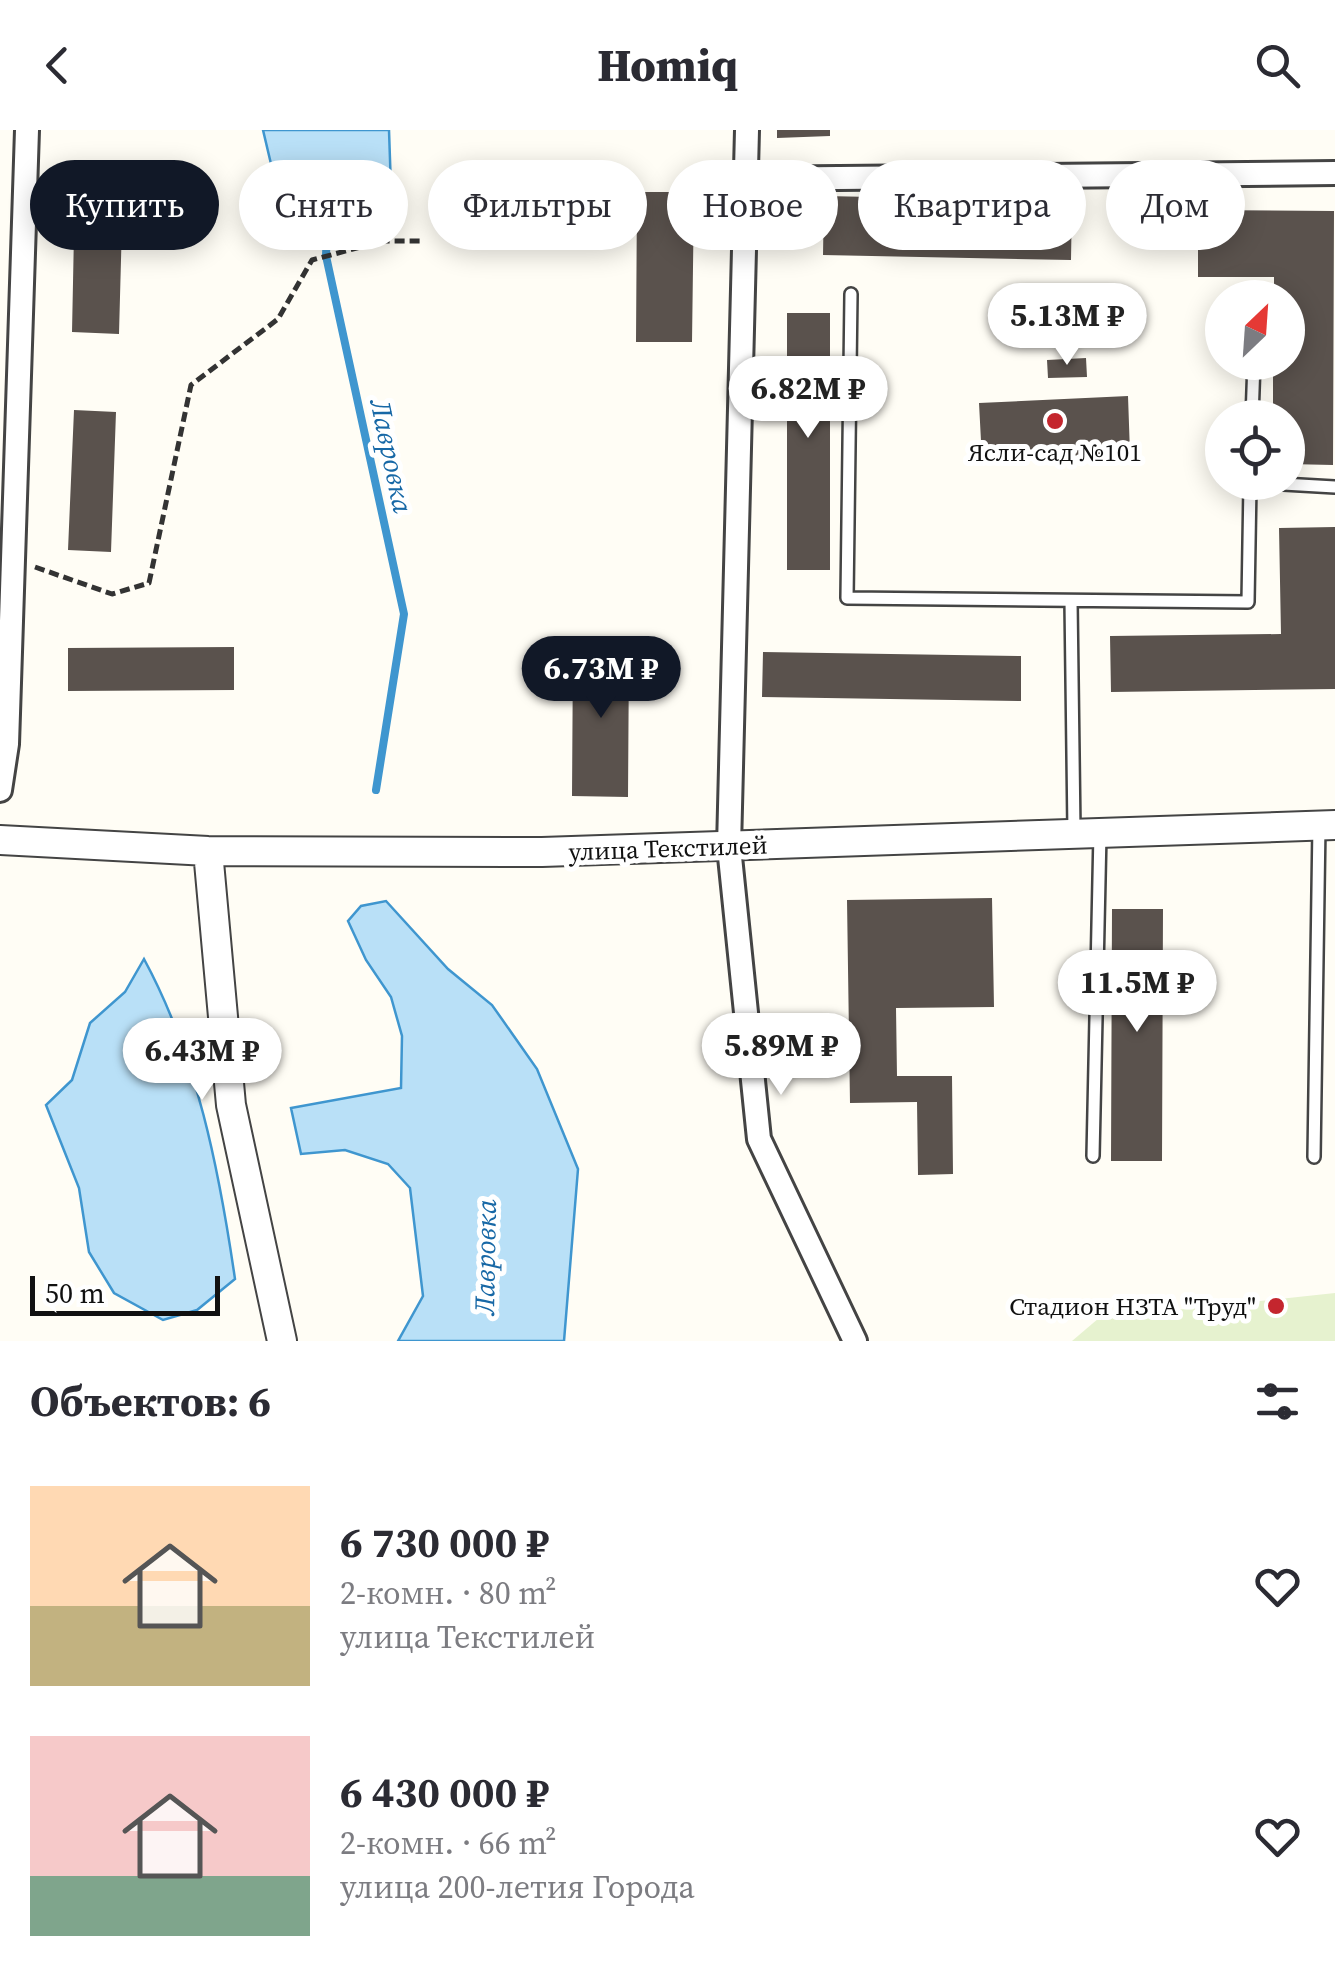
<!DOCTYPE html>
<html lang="ru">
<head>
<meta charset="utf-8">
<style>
	:root { --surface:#fff; --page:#f7f7f7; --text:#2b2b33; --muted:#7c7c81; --accent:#111827 }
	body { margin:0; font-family:"Source Serif 4",serif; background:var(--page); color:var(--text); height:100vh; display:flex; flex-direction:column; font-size:38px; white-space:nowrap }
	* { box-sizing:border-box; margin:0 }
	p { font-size:32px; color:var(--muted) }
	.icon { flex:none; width:55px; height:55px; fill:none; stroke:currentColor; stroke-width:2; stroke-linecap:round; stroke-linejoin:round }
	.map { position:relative; height:1211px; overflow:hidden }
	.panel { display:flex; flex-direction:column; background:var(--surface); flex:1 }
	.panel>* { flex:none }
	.banner { position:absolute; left:30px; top:30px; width:1275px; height:90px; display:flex; gap:20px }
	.needle { width:65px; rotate:25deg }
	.controls { position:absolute; left:1205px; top:150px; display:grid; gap:20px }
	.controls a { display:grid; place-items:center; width:100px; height:100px; border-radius:50%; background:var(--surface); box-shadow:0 5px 25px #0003; font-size:50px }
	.scale { position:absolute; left:30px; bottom:25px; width:190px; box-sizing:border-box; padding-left:10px; border:5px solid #111; border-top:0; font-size:28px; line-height:35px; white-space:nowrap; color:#111; -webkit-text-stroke:8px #fff; paint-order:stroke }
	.price { position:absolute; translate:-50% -85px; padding:0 22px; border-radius:35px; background:#fff; color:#222; font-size:32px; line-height:65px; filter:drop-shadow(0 2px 5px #0008) }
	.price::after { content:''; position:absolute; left:50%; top:60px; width:30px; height:22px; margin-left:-15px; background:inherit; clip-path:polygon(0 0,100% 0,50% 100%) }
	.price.on { background:var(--accent); color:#fff }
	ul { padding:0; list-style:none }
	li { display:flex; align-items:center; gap:30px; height:250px; padding:0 30px }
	li span { display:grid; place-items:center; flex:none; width:280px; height:200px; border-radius:0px; color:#555 }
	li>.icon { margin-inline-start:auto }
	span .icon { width:120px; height:120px; fill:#fffc; stroke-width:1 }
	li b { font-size:42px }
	h2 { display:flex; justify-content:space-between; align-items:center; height:120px; padding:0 30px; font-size:42px }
	.pill { padding:0 35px; border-radius:45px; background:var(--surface); box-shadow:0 5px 25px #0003; font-size:35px; line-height:90px }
	.pill.on { background:var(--accent); color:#fff }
	header { display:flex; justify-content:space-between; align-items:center; height:130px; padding:0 30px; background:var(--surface); font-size:45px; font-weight:800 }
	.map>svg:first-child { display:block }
	.pitch { fill:#e6f2cf }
	.water { fill:#b9e0f7; stroke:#3f96cf; stroke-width:2.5 }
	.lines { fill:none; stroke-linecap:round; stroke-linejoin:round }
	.stream { stroke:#3f96cf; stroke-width:8 }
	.building { fill:#5a524d }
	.service-casing { stroke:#444; stroke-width:16 }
	.minor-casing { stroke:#444; stroke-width:28 }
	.tertiary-casing { stroke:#444; stroke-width:32 }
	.path { stroke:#333; stroke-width:5; stroke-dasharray:10 5; stroke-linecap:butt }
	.service { stroke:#fff; stroke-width:11 }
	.minor { stroke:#fff; stroke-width:22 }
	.tertiary { stroke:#fff; stroke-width:28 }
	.poi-dot { fill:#c4262e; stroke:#fff; stroke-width:4 }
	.labels { text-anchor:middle; stroke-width:10; stroke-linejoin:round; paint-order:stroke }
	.poi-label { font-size:25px; fill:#111; stroke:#fff }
	.street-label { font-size:25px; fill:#111; stroke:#fff }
	.water-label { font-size:28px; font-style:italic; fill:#1768a6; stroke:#fff }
</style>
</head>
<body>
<header><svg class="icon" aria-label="back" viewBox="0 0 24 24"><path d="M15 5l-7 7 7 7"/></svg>Homiq<svg class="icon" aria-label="search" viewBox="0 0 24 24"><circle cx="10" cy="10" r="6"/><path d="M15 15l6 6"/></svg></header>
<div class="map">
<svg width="1335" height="1211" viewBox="0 0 1335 1211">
	<rect width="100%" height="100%" fill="#fffdf5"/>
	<path class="pitch" d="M1335 1163V1211H1072L1099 1188Z"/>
	<path class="water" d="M263 0H389L391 59 284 89Z
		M386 771 448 839 492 875 537 939 578 1039 564 1211H398L423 1166 410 1058 388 1034 345 1020 301 1024 291 978 401 958 402 906 391 867 366 830 348 791 361 776Z
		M144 829C197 927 219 1039 235 1149L197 1180 163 1190 114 1163 89 1122 79 1058 46 975 72 950 90 893 125 862Z"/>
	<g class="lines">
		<path class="stream" d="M328 69 326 126 404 484 376 660"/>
	</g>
	<path class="building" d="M777 0H830V6L777 8Z
		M75 54 123 56 119 204 72 202Z
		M637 62H694L692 212H636Z
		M824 66 1072 71 1071 130 823 125Z
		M1198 80 1334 81 1333 335 1288 334V288H1273V232H1288V168H1274V147H1198Z
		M787 183H830V440H787Z
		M1086 228 1087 247 1048 248 1047 230Z
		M1128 266 1130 323 982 330 979 273Z
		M74 280 116 282 111 422 68 420Z
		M1335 397V559L1111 562 1110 506 1281 504 1279 398Z
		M573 516 629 517 628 667 572 666Z
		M234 517V560L68 561V518Z
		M763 522 1021 526V571L762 567Z
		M992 768 994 877 896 878 897 946H952L953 1044 918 1045 917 972 850 973 847 770Z
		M1112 779H1163L1162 1031H1111Z"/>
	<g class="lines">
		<defs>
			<path id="service" d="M851 164 847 468 1248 472 1250 354
				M1238 166 1257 165V168
				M1252 288 1254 232
				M1250 352 1335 357
				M1071 471 1074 701
				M1093 1026 1100 703
				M1314 1027 1319 695"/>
			<path id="minor" d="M747 0 729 717 759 1009 855 1211
				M745 49 1335 43
				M0 660 7 614 27 0"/>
			<path id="tertiary" d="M0 710 208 721 542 722 1335 695
				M208 721 231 975 282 1211"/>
		</defs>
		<use href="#service" class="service-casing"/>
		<use href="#minor" class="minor-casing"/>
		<use href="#tertiary" class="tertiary-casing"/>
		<path class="path" d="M35 437 112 464 149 453 191 255 278 189 312 130 383 111H421"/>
		<use href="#service" class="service"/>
		<use href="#minor" class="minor"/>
		<use href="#tertiary" class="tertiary"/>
	</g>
	<g class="poi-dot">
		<circle cx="1055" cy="291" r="10"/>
		<circle cx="1276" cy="1176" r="10"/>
	</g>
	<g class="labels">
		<g class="poi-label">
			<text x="1055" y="331">Ясли-сад №101</text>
			<text x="1256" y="1185" text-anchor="end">Стадион НЗТА "Труд"</text>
		</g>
		<g class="street-label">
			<text transform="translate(668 718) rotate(-2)" y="9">улица Текстилей</text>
		</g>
		<g class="water-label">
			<text transform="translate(392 326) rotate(78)" y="10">Лавровка</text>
			<text transform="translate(485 1127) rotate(-89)" y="10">Лавровка</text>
		</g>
	</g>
</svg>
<div class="controls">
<a><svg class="needle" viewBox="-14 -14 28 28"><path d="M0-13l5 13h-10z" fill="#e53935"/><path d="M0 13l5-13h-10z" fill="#7c7c81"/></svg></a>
<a><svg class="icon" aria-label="locate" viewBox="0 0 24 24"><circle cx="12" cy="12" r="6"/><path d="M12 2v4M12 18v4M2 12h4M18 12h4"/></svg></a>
</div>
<div class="scale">50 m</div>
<b class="price" style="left:1067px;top:238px">5.13M ₽</b>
<b class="price" style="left:808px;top:311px">6.82M ₽</b>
<b class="price on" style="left:601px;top:591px">6.73M ₽</b>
<b class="price" style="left:1137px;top:905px">11.5M ₽</b>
<b class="price" style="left:781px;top:968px">5.89M ₽</b>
<b class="price" style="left:202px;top:973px">6.43M ₽</b>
<div class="banner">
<a class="pill on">Купить</a>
<a class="pill">Снять</a>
<a class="pill">Фильтры</a>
<a class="pill">Новое</a>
<a class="pill">Квартира</a>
<a class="pill">Дом</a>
</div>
</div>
<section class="panel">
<h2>Объектов: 6<svg class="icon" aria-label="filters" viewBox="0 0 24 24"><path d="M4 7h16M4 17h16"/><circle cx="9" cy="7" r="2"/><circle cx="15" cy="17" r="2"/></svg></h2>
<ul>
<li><span style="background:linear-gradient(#ffd9b3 60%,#c2b280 0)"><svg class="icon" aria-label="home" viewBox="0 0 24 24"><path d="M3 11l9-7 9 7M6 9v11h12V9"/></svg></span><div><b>6 730 000 ₽</b><p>2-комн. · 80 m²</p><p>улица Текстилей</p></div><svg class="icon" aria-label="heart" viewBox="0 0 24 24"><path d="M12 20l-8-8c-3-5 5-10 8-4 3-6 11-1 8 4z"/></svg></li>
<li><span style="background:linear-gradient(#f6c9c9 70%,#7fa58c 0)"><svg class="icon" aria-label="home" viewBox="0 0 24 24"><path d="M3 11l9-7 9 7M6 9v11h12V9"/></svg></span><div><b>6 430 000 ₽</b><p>2-комн. · 66 m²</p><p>улица 200-летия Города</p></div><svg class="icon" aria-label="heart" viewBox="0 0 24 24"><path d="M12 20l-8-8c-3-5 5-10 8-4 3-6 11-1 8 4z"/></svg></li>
</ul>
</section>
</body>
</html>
